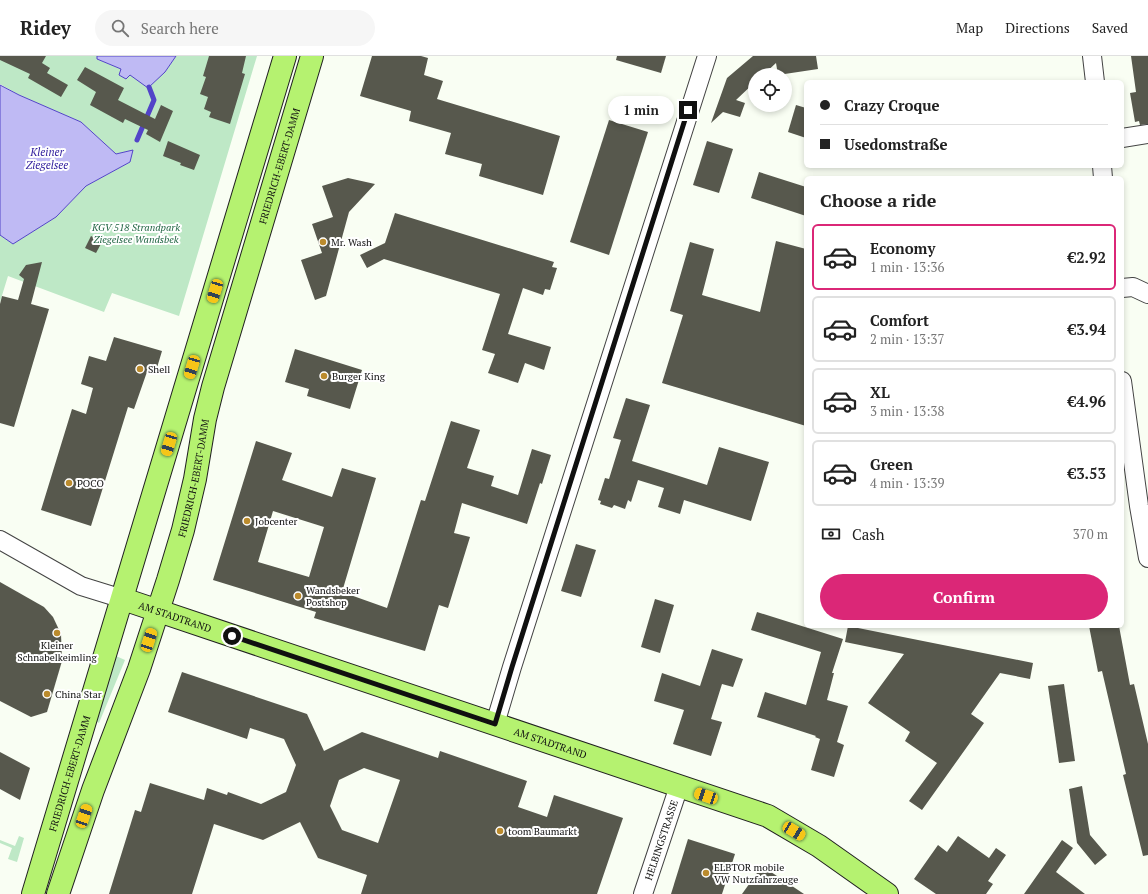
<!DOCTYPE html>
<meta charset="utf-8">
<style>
:root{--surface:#fff;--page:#f6f6f6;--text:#222;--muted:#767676;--line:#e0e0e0;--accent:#db2777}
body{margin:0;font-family:"PT Serif",serif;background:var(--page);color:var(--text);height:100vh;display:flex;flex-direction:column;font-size:15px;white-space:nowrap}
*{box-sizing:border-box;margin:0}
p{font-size:13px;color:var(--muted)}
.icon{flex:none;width:22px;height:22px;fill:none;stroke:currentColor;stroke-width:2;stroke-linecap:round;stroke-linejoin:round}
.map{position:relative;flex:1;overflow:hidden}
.panel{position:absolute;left:804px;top:120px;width:320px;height:452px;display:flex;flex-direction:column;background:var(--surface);border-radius:6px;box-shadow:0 2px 6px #0003}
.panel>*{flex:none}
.hud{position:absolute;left:804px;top:24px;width:320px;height:88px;border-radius:6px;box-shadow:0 2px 6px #0003;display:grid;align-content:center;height:88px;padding:0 16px;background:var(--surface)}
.controls{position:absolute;left:748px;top:12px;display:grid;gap:8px}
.controls a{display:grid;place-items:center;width:44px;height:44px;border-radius:50%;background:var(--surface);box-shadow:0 2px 6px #0003;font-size:20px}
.end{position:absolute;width:18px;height:18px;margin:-9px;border:5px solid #101010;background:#fff;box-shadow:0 0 0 2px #fff}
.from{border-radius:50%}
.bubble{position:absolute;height:28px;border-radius:14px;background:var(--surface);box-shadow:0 2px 6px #0003;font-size:13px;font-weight:800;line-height:28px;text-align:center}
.car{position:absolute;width:12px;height:24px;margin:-12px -6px;border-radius:5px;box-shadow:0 0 3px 1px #0007;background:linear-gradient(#f5c518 24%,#345 0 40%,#f5c518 0 76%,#345 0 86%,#f5c518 0)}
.hud b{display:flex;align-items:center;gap:14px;height:38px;font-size:15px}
.hud b+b{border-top:1px solid var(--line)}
.hud i{width:10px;height:10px;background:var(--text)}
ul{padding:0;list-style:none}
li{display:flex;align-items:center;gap:12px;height:66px;margin:0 8px 6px;padding:0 8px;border:2px solid var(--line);border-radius:6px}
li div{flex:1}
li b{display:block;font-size:15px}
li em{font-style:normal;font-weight:800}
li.active{border-color:var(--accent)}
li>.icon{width:36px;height:36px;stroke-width:1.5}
h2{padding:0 16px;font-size:18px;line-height:48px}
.pay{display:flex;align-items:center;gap:10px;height:44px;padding:0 16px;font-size:15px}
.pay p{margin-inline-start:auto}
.cta{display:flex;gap:8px;margin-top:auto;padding:8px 16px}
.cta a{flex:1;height:46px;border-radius:24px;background:var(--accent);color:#fff;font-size:16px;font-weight:800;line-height:46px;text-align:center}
header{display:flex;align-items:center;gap:24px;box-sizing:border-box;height:56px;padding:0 20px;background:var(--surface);border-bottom:1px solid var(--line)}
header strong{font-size:19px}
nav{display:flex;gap:22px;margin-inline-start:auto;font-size:14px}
.search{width:280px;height:36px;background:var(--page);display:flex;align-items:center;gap:10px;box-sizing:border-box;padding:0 14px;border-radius:22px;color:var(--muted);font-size:15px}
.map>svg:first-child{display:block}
.green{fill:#bee8c6}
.water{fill:#bfbaf4;stroke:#5244c8}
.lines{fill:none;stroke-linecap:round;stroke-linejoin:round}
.stream{stroke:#5244c8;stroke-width:5}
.building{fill:#57584d;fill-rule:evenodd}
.minor-casing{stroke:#434343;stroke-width:20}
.major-casing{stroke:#212121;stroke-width:24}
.minor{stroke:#fff;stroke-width:18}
.major{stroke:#b5f270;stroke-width:22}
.route{stroke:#101010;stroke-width:5}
.poi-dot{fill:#bb8b2d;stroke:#fff;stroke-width:1.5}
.labels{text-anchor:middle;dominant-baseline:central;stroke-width:4;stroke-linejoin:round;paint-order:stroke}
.street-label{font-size:10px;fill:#101010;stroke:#fff}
.park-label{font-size:10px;font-style:italic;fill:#264;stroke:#fff}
.poi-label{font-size:10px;fill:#101010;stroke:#fff;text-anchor:start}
.water-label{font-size:11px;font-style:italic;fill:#301d9d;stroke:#fff}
</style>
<header>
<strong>Ridey</strong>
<div class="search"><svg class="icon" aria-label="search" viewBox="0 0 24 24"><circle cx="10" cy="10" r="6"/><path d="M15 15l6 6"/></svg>Search here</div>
<nav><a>Map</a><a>Directions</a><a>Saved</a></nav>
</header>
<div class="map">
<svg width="1148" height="838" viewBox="0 0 1148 838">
<rect width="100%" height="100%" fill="#f9fef3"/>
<!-- green -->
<g class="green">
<polygon points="0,0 97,0 97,3 121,13 120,19 126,22 130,19 165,16 176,0 257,0 179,260 112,237 104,256 8,220 0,246 0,179 13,188 56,161 86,130 130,106 133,94 116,98 81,66 19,39 0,28"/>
<polygon points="116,600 125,604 99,667 96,665"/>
<polygon points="19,780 24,782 17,806 8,803 12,792 0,787 0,784 15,790"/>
</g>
<!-- water -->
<g class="water">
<polygon points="97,0 176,0 165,16 148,32 130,19 126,23 119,19 121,13 97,3"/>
<polygon points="0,29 19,39 81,66 116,98 133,94 130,106 86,130 56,161 13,188 0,179"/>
</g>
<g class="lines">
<!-- stream -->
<polyline class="stream" points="137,84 154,44 149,31"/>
</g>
<!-- building -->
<g class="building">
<polygon points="0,0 46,0 42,7 50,12 47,17 68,29 61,41 28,22 30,18 0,4"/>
<polygon points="209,0 246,0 242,17 245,18 230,68 209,61 211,56 204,53 208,41 200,38 206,21 203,20"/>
<polygon points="372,0 421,0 428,2 424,19 443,25 437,43 560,80 543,139 479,120 482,108 445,98 451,77 409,65 411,55 360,40"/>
<polygon points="617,0 666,0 661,17 616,4"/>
<polygon points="753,0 816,0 818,13 778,19 776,7 763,19 755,19 755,26 736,44 745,47 740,61 723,56 711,67 727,22"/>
<polygon points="1131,0 1148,0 1148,68 1140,69 1139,65 1135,66 1130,37 1136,36"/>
<polygon points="85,11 124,32 118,44 155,63 161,49 173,55 160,86 146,78 148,74 125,63 123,67 90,49 96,36 77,24"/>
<polygon points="796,49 806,52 806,82 788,76"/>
<polygon points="609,64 648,76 609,199 570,186"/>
<polygon points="168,85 200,99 194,114 180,109 181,107 163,100"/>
<polygon points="707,85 733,93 719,137 693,129"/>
<polygon points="759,116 806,131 806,160 751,142"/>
<polygon points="348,122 375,128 349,156 326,240 315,244 301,204 322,197 312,168 333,161 322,130"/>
<polygon points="395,157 554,206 552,211 557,212 550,234 545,233 543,239 523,232 508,278 551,291 544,314 525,307 518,327 488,317 495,298 482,294 500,238 384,203 367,212 360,199 385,187"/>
<polygon points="91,180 102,186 96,197 85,192"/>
<polygon points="776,185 806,193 806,370 662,327 683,259 670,255 690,186 714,193 702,239 760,256"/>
<polygon points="42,206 31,248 49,253 14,371 0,367 0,248 2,240 18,244 24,223 19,219 26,209"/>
<polygon points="114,281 162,295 156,315 148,313 134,353 128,351 91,470 41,454 72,353 86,358 93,332 81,328 89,300 106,305"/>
<polygon points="295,293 362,314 350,353 307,340 309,333 285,326"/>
<polygon points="626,342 650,349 632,405 707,429 719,391 769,406 751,465 684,444 680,458 658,451 664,432 638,424 631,446 628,444 625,453 614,449 612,452 600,448 601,445 598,444 605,422 609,423 621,384 613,382"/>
<path d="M451 365 480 374 467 412 494 420 491 430 518 439 532 393 551 399 542 428 540 427 527 468 462 447 454 477 470 481 448 552 439 549 425 595 314 562 316 556 213 524 256 385 292 397 282 424 332 441 342 412 376 422 342 536 387 552 421 444 425 445ZM273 455 324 471 309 521 258 506Z"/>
<polygon points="576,488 596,494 581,541 561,535"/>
<polygon points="0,526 44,551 53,561 61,578 62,605 47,656 31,661 0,645"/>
<polygon points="655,543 674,549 660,597 641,591"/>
<polygon points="757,556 843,583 832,617 834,617 827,644 848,650 837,686 844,689 834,721 811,714 820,683 815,681 816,680 757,661 765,636 806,649 821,596 751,574"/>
<polygon points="848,570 1033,607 1030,623 1000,617 971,658 984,667 922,754 909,745 937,707 905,685 910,676 868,647 904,598 845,586"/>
<polygon points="1089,570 1119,570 1130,629 1134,628 1148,688 1148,799 1143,800 1123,719 1126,718 1102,615 1098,616"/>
<polygon points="712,593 743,603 733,631 722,628 711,663 722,666 711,700 673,688 684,654 654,645 662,617 700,630"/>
<path d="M182 616 307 658 324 695 362 676 438 702 440 695 527 725 518 751 547 761 554 739 623 762 597 838H361L367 819 318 802 300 766 263 784 214 768 192 838H109L135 754 141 756 150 727 204 744 207 732 227 739 228 736 261 748 286 736 296 709 284 683 250 672 247 683 168 656ZM364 712 400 724 378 787 342 774 330 750 339 724Z"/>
<polygon points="1064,628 1075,705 1059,707 1048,630"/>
<polygon points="0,696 30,712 20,744 0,733"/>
<polygon points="1082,730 1090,779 1107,799 1095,809 1077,787 1069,733"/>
<polygon points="958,780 989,802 996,792 1006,799 988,825 993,828 986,838 936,838 914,823 938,789 947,796"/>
<polygon points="688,783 735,798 722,838 671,838"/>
<polygon points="1062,784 1073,792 1056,816 1085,838 1024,838"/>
<polygon points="762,810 804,838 742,838"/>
</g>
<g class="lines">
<defs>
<g id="minor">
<polyline points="1092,0 1095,26"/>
<polyline points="1122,82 1148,78"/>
<polyline points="1102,110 1103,122"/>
<polyline points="1122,232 1133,231 1148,238"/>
<polyline points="1122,325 1139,450 1148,502"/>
<polyline points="0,484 81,530 123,543"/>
<polyline points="495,668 512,611 707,0"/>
<path id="s1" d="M643 838 679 730"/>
</g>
<g id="major">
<path id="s2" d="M123 543 768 760 819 790 887 838"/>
<path id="s3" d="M33 838 285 0"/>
<path id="s4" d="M58 838 93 734 139 613 168 524 183 474 195 423 205 363 213 331 312 0"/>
</g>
</defs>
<!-- minor casing -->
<use href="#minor" class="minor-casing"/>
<!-- major casing -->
<use href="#major" class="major-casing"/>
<!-- minor -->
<use href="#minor" class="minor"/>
<!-- major -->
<use href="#major" class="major"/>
</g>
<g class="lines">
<!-- route -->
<polyline class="route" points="232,580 495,668 512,611 688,54"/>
</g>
<!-- markers -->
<g class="poi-dot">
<circle cx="323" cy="186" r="4"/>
<circle cx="140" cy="313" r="4"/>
<circle cx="324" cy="320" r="4"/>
<circle cx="69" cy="427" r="4"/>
<circle cx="247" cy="465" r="4"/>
<circle cx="298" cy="540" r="4"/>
<circle cx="57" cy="577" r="4"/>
<circle cx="47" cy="638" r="4"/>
<circle cx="500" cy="775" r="4"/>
<circle cx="706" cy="817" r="4"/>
</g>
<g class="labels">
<!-- street labels -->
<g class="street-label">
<text stroke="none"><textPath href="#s4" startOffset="762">FRIEDRICH-EBERT-DAMM</textPath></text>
<text stroke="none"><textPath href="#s4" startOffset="438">FRIEDRICH-EBERT-DAMM</textPath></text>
<text stroke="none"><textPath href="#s2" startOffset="55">AM STADTRAND</textPath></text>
<text stroke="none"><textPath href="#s2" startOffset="451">AM STADTRAND</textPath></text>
<text stroke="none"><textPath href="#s3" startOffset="126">FRIEDRICH-EBERT-DAMM</textPath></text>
<text stroke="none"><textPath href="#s1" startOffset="57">HELBINGSTRASSE</textPath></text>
</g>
<!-- park labels -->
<g class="park-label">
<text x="136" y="171">KGV 518 Strandpark<tspan x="136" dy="12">Ziegelsee Wandsbek</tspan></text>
</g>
<!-- poi labels -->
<g class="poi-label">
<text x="331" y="186">Mr. Wash</text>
<text x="148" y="313">Shell</text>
<text x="332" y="320">Burger King</text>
<text x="77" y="427">POCO</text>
<text x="255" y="465">Jobcenter</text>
<text x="306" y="534">Wandsbeker<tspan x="306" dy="12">Postshop</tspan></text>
<text x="57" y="589" text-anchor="middle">Kleiner<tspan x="57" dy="12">Schnabelkeimling</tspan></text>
<text x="55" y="638">China Star</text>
<text x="508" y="775">toom Baumarkt</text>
<text x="714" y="811">ELBTOR mobile<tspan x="714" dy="12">VW Nutzfahrzeuge</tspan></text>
</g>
<!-- water labels -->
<g class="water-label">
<text x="47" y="96">Kleiner<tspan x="47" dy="13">Ziegelsee</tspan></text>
</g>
</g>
</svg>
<div class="controls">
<a><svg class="icon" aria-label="locate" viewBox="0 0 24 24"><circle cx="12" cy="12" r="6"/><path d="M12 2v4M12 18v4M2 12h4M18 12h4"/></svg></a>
</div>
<i class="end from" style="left:232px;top:580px"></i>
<i class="end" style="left:688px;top:54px"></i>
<div class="bubble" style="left:608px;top:40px;width:66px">1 min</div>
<i class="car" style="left:215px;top:235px;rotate:197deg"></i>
<i class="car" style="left:192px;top:311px;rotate:197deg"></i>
<i class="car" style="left:169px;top:388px;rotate:197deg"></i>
<i class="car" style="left:149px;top:584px;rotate:18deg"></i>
<i class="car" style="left:706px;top:740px;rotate:289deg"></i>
<i class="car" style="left:84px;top:760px;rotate:19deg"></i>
<i class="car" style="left:794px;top:775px;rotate:121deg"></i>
<div class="hud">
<b><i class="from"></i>Crazy Croque</b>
<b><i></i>Usedomstraße</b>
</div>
<section class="panel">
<h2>Choose a ride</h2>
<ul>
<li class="active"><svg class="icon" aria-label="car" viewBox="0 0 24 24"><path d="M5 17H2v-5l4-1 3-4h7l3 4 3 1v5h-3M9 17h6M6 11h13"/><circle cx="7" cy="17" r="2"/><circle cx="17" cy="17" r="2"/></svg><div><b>Economy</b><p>1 min · 13:36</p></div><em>€2.92</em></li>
<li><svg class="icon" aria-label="car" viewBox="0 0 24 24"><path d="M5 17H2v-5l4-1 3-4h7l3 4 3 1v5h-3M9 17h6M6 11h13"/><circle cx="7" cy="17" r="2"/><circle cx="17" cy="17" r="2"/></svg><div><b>Comfort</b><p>2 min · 13:37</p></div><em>€3.94</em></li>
<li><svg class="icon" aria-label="car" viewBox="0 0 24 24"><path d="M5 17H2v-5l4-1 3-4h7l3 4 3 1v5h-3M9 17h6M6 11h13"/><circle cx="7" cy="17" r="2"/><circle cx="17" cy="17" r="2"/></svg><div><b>XL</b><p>3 min · 13:38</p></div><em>€4.96</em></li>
<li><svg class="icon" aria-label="car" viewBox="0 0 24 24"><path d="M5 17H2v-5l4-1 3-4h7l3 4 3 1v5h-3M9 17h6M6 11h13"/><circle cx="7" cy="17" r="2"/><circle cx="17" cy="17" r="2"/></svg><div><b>Green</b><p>4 min · 13:39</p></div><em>€3.53</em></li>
</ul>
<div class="pay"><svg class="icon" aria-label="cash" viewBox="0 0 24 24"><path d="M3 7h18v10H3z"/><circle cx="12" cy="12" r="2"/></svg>Cash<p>370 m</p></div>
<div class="cta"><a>Confirm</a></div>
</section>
</div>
